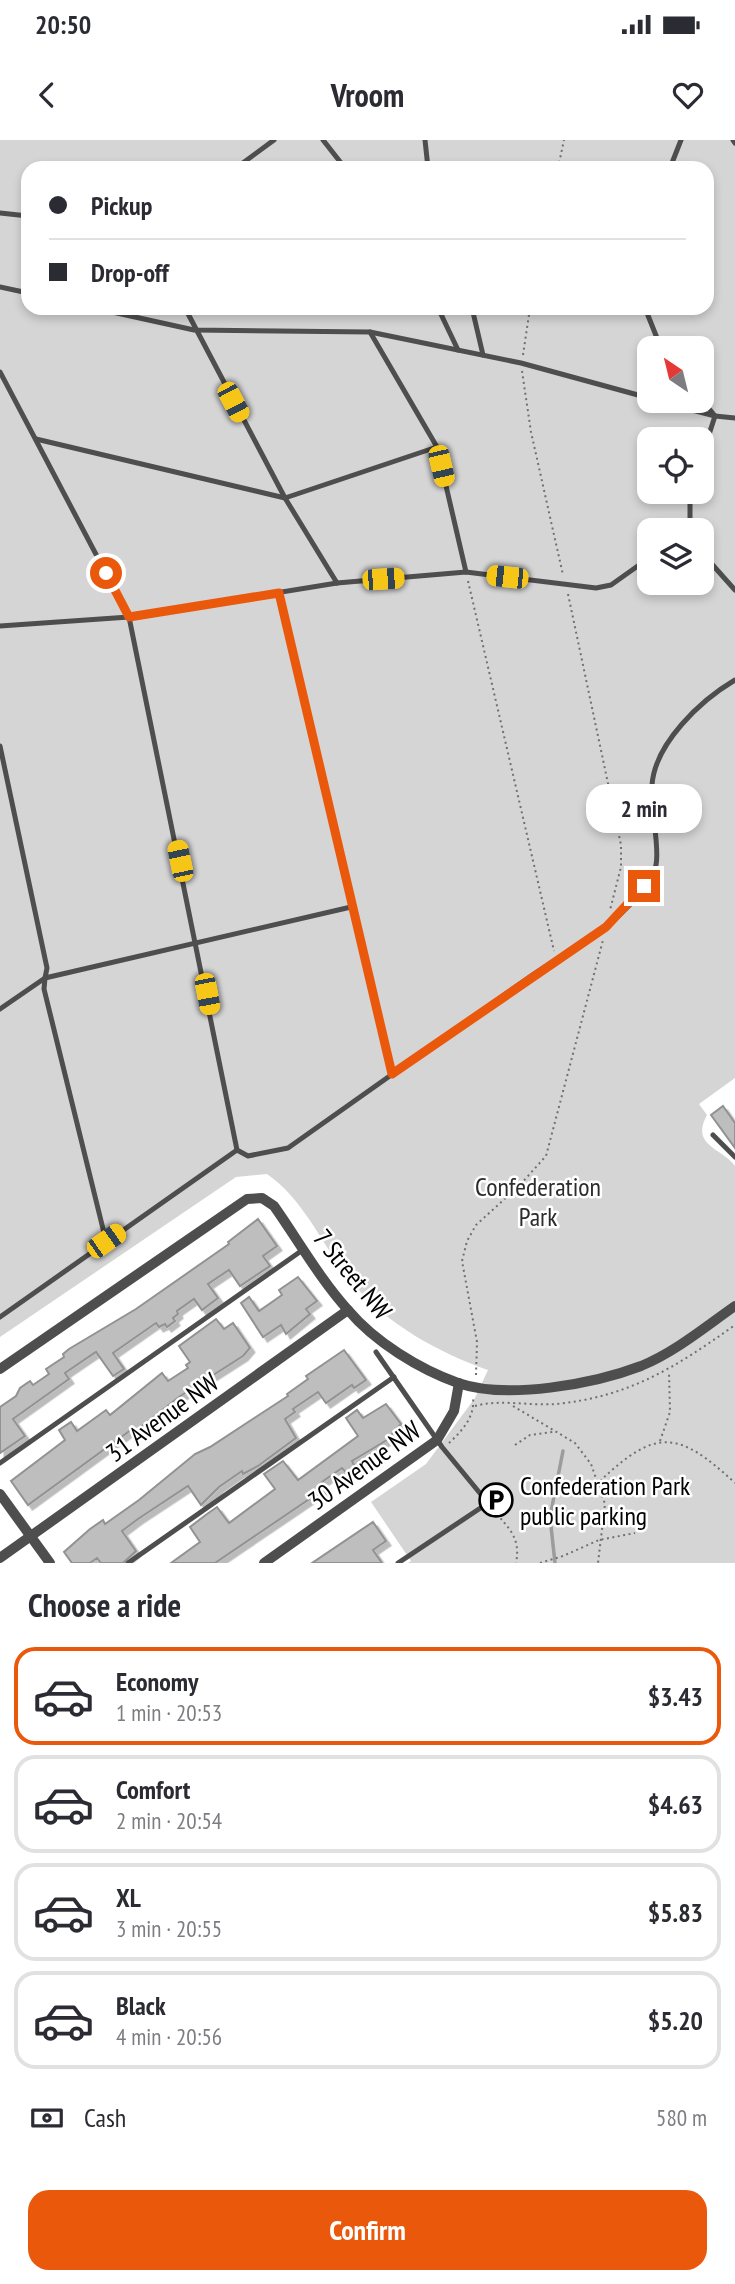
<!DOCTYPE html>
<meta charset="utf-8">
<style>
:root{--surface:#fff;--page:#f7f7f7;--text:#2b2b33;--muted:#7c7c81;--line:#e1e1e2;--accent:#ea580c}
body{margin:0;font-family:"PT Sans Narrow",sans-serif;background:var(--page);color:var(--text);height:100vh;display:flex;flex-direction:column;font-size:26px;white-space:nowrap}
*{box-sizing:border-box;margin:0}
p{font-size:23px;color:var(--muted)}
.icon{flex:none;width:38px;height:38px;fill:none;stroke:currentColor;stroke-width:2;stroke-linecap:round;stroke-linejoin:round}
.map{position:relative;height:1423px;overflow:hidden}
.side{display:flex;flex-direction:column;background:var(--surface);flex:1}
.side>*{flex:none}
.hud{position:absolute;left:21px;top:21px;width:693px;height:154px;border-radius:21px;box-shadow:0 4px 10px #0003;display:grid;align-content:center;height:154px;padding:0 28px;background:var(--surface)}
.needle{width:46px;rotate:325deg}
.fabs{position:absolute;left:637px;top:196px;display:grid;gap:14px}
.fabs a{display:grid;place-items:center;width:77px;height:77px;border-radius:14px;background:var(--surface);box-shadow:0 4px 10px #0003;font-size:35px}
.end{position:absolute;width:32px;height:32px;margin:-16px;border:9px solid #ea580c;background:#fff;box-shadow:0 0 0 4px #fff}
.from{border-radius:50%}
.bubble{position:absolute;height:49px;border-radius:21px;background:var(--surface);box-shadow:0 4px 10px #0003;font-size:23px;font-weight:700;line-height:49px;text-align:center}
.car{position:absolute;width:21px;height:42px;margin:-21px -10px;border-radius:9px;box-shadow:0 0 5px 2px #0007;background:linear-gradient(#f5c518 24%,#345 0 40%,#f5c518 0 76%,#345 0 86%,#f5c518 0)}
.hud b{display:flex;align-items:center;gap:24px;height:66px;font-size:26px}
.hud b+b{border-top:2px solid var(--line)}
.hud i{width:18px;height:18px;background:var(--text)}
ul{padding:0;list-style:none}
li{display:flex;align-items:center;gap:21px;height:98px;margin:0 14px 10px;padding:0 14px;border:4px solid var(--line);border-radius:21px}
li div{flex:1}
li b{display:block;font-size:26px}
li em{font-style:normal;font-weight:700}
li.current{border-color:var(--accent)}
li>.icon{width:63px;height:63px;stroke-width:1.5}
h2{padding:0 28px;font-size:32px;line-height:84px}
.pay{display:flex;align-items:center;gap:18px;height:77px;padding:0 28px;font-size:26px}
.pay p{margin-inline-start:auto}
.primary-button{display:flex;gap:14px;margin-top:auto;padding:14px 28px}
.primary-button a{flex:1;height:80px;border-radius:21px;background:var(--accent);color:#fff;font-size:28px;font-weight:700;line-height:80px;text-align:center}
.status{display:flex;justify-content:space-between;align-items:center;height:49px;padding:0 35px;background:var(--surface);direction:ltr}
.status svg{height:19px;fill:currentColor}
header{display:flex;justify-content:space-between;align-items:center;height:91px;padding:0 28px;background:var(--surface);font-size:32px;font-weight:700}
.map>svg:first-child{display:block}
.green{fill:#d5d5d5;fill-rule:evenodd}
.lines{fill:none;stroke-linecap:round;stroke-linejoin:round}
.stream{stroke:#9c9c9c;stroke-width:3.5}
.building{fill:#bebebe;stroke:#929292;stroke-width:2;filter:url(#shadow)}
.path{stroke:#707070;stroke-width:2;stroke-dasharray:2 3.5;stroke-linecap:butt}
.lane{stroke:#4e4e4e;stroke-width:5}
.street{stroke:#4e4e4e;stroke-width:10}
.route{stroke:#ea580c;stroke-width:9}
.labels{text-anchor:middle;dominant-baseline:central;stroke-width:5;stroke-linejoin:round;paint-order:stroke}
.park-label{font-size:26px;fill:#2c2c2c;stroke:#fff}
.street-label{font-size:26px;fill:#000;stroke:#fff}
.poi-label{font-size:26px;fill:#000;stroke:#fff;text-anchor:start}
</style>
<div class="status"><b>20:50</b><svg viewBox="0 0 49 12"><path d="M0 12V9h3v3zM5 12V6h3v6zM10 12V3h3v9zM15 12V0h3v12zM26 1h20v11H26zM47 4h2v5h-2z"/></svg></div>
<header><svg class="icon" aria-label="back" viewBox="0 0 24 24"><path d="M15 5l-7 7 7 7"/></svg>Vroom<svg class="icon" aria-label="heart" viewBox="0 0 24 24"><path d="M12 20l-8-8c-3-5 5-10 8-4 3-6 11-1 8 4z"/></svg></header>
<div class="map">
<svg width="735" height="1423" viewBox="0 0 735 1423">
<defs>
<filter id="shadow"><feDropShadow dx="4.5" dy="4.5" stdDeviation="0" flood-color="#0004"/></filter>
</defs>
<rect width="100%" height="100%" fill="#fff"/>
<!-- green -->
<path class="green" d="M0 0H735V938L699 964 707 975C690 1006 722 1008 735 1026V1423H408L411 1421 371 1362 426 1324 475 1258 488 1230C439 1213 387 1184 353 1144 323 1108 306 1061 267 1034L236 1037 0 1197ZM28 28H707V168H28ZM649 208H702V261H649ZM649 299H702V352H649ZM649 390H702V443H649Z"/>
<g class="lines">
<!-- stream -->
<polyline class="stream" points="555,1423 550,1377 563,1311"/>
</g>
<!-- building -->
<g class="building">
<polygon points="723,966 735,983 735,1008 711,975"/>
<polygon points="258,1079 277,1106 263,1116 270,1126 240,1146 229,1130 208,1144 218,1158 202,1170 194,1159 177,1171 178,1174 173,1178 175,1181 167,1187 165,1184 159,1187 156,1183 113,1213 124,1229 113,1236 96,1212 65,1233 69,1239 13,1279 25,1296 0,1313 0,1267 16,1256 20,1248 30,1241 33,1245 49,1234 46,1229 64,1217 63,1214 69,1209 136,1169 229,1104 228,1102"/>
<polygon points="298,1137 317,1161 306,1169 310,1174 286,1194 281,1185 263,1197 241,1163 249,1157 259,1171 282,1155 279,1150"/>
<polygon points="216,1179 224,1189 233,1183 250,1208 243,1216 179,1257 133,1293 131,1290 28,1365 11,1341 65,1300 59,1290 71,1282 77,1291 106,1270 110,1275 162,1233 168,1241 188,1228 186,1225 190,1222 179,1206"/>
<polygon points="344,1210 366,1240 354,1248 352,1245 326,1263 318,1252 293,1269 295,1272 285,1279 296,1298 258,1326 243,1334 242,1331 219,1347 201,1365 188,1346 138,1379 122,1391 136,1411 123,1423 101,1423 97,1418 90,1423 72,1423 64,1412 90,1389 103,1380 105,1384 139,1360 195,1314 210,1307 288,1256 287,1254 308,1239 306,1236"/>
<polygon points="386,1264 401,1284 387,1300 352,1321 357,1330 349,1336 342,1328 322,1342 320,1345 326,1354 317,1361 314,1356 215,1423 171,1423 200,1402 190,1387 207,1374 217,1367 229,1383 275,1349 264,1334 283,1321 298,1340 358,1296 346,1278 357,1270 363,1278"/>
<polygon points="373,1382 386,1401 373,1410 382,1423 312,1423"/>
</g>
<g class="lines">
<!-- path -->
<g class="path">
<polyline points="558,28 564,0"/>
<polyline points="523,215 530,168"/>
<polyline points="522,231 531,292 563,435"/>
<polyline points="468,441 554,811"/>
<polyline points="568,454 621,705 621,727 610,770"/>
<polyline points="476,1235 477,1202 462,1121 467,1101 476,1085 519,1046 546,1016 603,800"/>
<path d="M475 1266C499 1259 530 1266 556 1264 629 1257 676 1227 735 1185"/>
<polyline points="513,1266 575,1303 591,1324 605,1364 598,1423"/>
<polyline points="660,1301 670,1272 669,1232"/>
<path d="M449 1303C462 1291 475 1277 473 1258"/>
<polyline points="515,1305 530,1295 553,1292"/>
<path d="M600 1341C656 1288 678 1290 735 1343"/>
<path d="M493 1370C509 1388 521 1398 516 1423"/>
<polyline points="540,1423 563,1416 599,1400 635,1393"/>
</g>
<!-- lane -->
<g class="lane">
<polyline points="323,0 345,28"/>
<polyline points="425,0 428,28"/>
<polyline points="733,0 735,3"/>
<polyline points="236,28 274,0"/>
<polyline points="670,28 681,0"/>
<polyline points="0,73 28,76"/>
<polyline points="0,147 28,153"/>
<polyline points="94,168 194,190 370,192 521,223 649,258"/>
<polyline points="185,168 285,358 337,443"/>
<polyline points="438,168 458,210"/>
<polyline points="472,168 483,215"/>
<polyline points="645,168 661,208"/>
<polyline points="370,192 437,307 466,432"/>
<path d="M0 232 129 477 237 1010 248 1016 288 1008C369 951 450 893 531 836 570 809 620 786 646 744 649 738 654 731 656 725 660 706 650 668 652 645 655 603 701 560 735 540"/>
<polyline points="702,260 715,276"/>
<polyline points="658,261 715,276"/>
<polyline points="36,299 285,358 437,307"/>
<polyline points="702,316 715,276 735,278"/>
<polyline points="690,390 690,352"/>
<polyline points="702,413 735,450"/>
<polyline points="279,453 392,934"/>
<polyline points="0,486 129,477 337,443 466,432 596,448 611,445 649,418"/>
<polyline points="0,606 47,828 45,838 351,767"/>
<polyline points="45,838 44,849 106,1101"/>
<polyline points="0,869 45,838"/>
<polyline points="713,995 735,1017"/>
<polyline points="0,1177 237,1010"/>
<polyline points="376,1212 442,1307 488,1363 398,1423"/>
<polyline points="0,1323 304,1109"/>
<polyline points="128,1423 394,1237"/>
</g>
<!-- street -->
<g class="street">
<path d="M0 1229 247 1059 262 1058 274 1066C298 1100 320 1139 348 1170 375 1202 419 1229 458 1243 507 1260 594 1244 641 1226 675 1212 705 1187 735 1166"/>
<polyline points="0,1354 50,1423"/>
<polyline points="0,1418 348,1170"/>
<polyline points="264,1423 437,1300 454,1271 459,1243"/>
</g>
</g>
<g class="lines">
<!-- route -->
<polyline class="route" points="106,433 129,477 279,453 392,934 606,787 644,746"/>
</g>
<!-- icons -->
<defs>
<symbol id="parking-ring" viewBox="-11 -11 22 22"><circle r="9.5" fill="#fff" stroke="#000" stroke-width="1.5"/><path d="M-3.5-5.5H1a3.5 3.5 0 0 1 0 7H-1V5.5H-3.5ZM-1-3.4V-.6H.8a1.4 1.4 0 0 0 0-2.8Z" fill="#000"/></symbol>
</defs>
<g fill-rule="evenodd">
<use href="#parking-ring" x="477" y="1341" width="38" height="38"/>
</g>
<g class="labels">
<!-- park labels -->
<g class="park-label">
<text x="538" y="1046">Confederation<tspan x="538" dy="30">Park</tspan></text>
</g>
<!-- street labels -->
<g class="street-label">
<text transform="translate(353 1134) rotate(51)">7 Street NW</text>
<text transform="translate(162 1277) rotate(-36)">31 Avenue NW</text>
<text transform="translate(364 1325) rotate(-36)">30 Avenue NW</text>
</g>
<!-- poi labels -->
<g class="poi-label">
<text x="520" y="1345">Confederation Park<tspan x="520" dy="30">public parking</tspan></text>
</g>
</g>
</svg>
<div class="fabs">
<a><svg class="needle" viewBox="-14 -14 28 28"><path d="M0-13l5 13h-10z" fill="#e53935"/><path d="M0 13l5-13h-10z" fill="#7c7c81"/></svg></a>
<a><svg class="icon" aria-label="locate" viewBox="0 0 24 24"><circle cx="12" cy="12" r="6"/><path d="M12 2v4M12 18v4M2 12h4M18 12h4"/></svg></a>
<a><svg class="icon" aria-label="layers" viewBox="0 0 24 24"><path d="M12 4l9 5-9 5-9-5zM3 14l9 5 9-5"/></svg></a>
</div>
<i class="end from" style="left:106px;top:433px"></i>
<i class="end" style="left:644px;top:746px"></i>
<div class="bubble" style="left:586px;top:644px;width:116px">2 min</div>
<i class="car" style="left:233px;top:262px;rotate:152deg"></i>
<i class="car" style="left:441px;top:326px;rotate:167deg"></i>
<i class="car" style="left:507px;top:437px;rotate:276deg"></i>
<i class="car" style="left:383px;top:439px;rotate:86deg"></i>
<i class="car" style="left:180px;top:721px;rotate:348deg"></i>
<i class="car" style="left:207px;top:854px;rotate:169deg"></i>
<i class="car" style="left:106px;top:1101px;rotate:55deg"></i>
<div class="hud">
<b><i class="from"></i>Pickup</b>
<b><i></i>Drop-off</b>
</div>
</div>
<section class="side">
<h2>Choose a ride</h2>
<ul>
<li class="current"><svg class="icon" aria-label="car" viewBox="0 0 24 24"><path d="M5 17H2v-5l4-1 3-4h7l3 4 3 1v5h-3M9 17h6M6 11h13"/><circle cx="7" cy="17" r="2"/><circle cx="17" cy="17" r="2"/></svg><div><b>Economy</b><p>1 min · 20:53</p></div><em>$3.43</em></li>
<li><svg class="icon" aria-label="car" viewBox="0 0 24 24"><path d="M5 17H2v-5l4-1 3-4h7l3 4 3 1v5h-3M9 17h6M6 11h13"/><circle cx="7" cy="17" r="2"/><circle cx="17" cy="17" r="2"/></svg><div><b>Comfort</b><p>2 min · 20:54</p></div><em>$4.63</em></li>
<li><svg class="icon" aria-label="car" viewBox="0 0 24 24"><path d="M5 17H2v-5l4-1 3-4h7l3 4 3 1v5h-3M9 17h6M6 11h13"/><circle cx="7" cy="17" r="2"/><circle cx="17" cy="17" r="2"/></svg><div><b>XL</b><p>3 min · 20:55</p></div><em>$5.83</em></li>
<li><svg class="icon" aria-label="car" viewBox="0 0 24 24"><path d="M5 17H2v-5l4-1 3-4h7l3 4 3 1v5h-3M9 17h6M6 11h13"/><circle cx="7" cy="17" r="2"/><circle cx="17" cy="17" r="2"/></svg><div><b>Black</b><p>4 min · 20:56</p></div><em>$5.20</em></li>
</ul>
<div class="pay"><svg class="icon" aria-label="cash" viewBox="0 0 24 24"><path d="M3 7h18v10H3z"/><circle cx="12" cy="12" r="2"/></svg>Cash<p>580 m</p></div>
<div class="primary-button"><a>Confirm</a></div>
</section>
